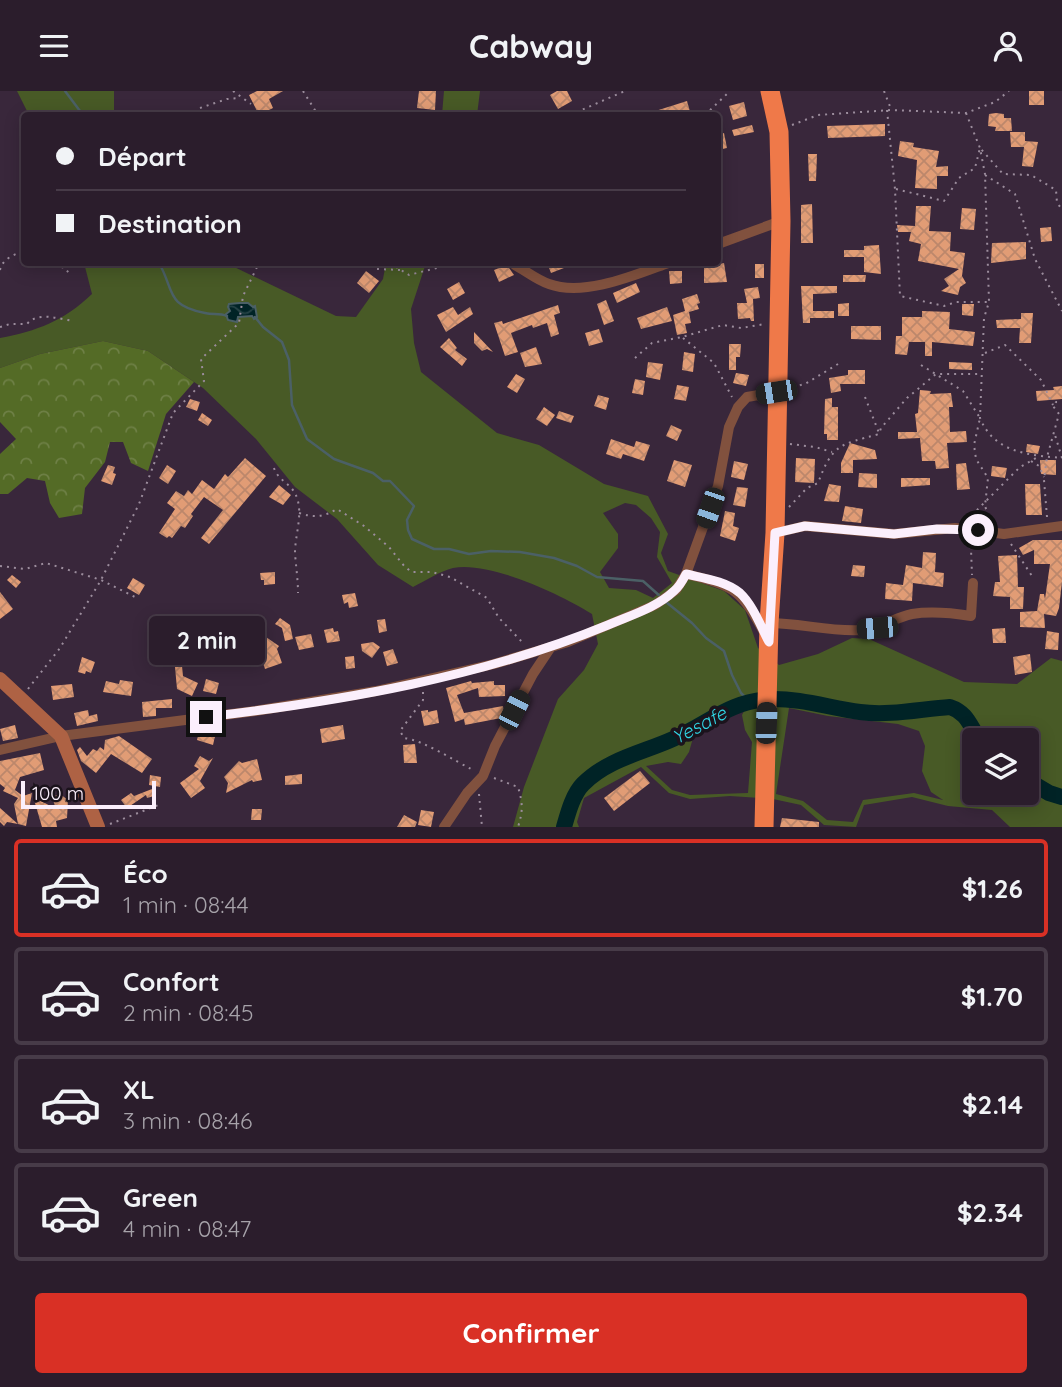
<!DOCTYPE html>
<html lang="fr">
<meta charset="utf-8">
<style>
:root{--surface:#2b1d2c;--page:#332634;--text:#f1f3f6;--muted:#a6a2a9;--line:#473b48;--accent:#d93025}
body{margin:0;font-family:Quicksand,sans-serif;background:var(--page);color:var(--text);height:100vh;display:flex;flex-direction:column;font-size:26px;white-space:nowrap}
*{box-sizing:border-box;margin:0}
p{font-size:23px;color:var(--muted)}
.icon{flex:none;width:38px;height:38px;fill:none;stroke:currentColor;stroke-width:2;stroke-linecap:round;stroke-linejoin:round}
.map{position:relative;height:736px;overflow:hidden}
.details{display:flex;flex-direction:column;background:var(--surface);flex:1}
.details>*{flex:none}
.guide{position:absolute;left:21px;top:21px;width:700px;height:154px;border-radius:7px;box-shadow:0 4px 18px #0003,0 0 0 2px var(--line);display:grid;align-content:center;height:154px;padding:0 35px;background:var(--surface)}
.tools{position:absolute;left:962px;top:637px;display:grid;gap:14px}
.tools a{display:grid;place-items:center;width:77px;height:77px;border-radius:7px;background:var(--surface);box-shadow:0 4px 18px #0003,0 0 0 2px var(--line);font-size:35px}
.scale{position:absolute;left:21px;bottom:18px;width:135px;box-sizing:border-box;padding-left:7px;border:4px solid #fbeffc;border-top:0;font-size:19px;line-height:24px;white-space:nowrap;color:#fbeffc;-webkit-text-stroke:5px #1b131c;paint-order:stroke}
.end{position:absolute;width:32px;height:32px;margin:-16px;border:9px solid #fbeffc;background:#111;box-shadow:0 0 0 4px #111}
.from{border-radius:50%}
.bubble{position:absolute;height:49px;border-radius:7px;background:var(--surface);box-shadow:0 4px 18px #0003,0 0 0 2px var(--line);font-size:23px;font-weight:700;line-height:49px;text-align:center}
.car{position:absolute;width:21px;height:42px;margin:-21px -10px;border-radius:9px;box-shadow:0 0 5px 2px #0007;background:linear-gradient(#222 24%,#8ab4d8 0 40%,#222 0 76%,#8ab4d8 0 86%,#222 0)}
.guide b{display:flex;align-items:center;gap:24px;height:66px;font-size:26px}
.guide b+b{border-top:2px solid var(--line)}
.guide i{width:18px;height:18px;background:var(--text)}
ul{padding:12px 0 0;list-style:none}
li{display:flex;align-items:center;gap:21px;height:98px;margin:0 14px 10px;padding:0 21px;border:4px solid var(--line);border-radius:7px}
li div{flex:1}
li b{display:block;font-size:26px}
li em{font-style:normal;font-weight:700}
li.selected{border-color:var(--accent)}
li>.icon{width:63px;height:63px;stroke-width:1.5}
.button{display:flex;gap:14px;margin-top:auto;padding:14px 35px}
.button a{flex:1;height:80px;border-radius:7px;background:var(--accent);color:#fff;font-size:28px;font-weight:700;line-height:80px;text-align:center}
header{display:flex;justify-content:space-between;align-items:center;height:91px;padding:0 35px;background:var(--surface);font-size:32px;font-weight:700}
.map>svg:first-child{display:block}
.green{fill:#485a26;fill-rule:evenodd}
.forest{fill:url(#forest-crowns)}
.water{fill:url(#water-waves);stroke:#4b6066;stroke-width:2}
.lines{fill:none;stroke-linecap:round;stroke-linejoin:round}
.stream{stroke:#4b6066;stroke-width:2.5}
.river{stroke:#002326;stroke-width:16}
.building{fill:url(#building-cross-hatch)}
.path{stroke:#9c8d9d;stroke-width:2;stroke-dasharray:2 5;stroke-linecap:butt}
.street{stroke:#81513e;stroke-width:10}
.secondary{stroke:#ae6244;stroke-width:14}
.highway{stroke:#ef7949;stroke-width:19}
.route{stroke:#fbeffc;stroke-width:9}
.labels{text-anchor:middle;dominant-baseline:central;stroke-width:7;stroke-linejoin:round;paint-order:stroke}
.water-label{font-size:19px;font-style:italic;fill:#30d6e5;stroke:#1b131c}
</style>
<header><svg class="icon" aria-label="menu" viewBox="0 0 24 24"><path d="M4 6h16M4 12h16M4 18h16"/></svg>Cabway<svg class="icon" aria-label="person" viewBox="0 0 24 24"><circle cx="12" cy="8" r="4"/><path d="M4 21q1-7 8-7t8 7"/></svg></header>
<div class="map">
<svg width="1062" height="736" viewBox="0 0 1062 736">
<defs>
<pattern id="forest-crowns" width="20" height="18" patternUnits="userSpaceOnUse" patternTransform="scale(1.75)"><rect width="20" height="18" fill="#546b26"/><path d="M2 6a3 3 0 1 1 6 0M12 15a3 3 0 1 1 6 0" fill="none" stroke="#6e8046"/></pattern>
<pattern id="water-waves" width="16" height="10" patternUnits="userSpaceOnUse" patternTransform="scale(1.75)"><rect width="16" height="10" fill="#002326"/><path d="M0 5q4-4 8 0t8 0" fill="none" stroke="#264346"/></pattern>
<pattern id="building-cross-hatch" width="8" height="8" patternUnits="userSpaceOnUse" patternTransform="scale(1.75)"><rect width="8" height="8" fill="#e19c75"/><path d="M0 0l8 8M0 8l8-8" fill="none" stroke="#bc876b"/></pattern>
</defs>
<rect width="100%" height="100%" fill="#39273b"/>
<!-- green -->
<g class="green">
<polygon points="17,0 114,0 114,24 29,24"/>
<polygon points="444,0 480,0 477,24 442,24"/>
<path d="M84 172H226L336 225 356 226 383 188 386 172H426L411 218 414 252 421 281 497 342 539 354 604 393 648 405 668 443 661 462 668 480 724 500 745 519 758 557 779 574 818 563 852 547 869 548 964 591 1017 593 1051 567 1062 570V736H1010L992 719 948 715 912 706 864 714 856 736 824 734 801 714 773 708 730 705 690 708 669 702 641 676 584 707 577 731 579 736H513L524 696 558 608 584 579 598 553 592 523C560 503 490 470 453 477 440 480 425 490 413 496L378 474 337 428 295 396 256 348 203 297 148 260 103 250 40 263 0 277V247C37 240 64 230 92 203ZM625 412 636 414 651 427 660 441 657 466 672 492 653 507 636 499 609 497 600 481 618 457V443L603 422ZM749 611 742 624 745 639 752 651 748 702 690 704 672 699 646 675 668 671 681 673 689 661 693 647 689 641C708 628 726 614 749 611ZM789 617 828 625 898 633 919 640 925 655 922 680 931 701 943 709 914 702 863 709 853 731 827 729 803 710 776 703ZM975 649H1027V702H975Z"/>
</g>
<!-- forest -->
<polygon class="forest" points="103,250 148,260 194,291 166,323 148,380 131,372 123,351 110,351 105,371 85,397 82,423 59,427 50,412 45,390 27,387 8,403 0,403 0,363 16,348 0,331 0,277 40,263"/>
<!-- water -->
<polygon class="water" points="240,212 248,212 253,216 255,215 257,226 254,228 252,225 238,226 237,231 228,229 226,223 230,220 228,216 229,213"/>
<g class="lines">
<!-- stream -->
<g class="stream">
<polyline points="65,0 83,24"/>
<path d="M159 172C175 200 165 214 205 222 213 224 219 222 227 225"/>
<polyline points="255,226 263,236 282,251 289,269 292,314 307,348 334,368 373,382 383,390 390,390 414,415 407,429 408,439 412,448 434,458 449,458 469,463 491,460 520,461 554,467 577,475 597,486 643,490 661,506"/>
<polyline points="666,511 692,532 706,547 724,560 732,584 741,602 750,611"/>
</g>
<!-- river -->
<g class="river">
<polyline points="1027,689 1049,702 1062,706"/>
<path d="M564 736C568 722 573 703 583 693 608 668 642 662 673 648 710 632 727 611 770 608 800 607 830 617 860 621 889 625 921 618 950 616 968 622 970 636 980 649"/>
</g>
</g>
<!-- building -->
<g class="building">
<polygon points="257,0 283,0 269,8 273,17 259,24 249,4"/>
<polygon points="419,0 436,0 435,19 417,17"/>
<polygon points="557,0 567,0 572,10 558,18 550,4"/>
<rect x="1029" y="0" width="15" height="14"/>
<polygon points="687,10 691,24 646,24 646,23"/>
<polygon points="744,11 747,25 733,29 729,15"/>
<polygon points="996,22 1004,23 1004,27 1011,27 1012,40 995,40 996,36 988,35 989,23"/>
<polygon points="885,33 885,45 828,47 827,35"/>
<polygon points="752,34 754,41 734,45 732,39"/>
<polygon points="1010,41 1025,41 1025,50 1038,51 1033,76 1022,75 1024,56 1011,56"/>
<polygon points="724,42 727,57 718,59 718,44"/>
<polygon points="900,50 914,52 913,56 939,60 936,76 948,75 948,85 937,85 937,98 915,97 917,69 898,65"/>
<polygon points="808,63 817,63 816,90 809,90"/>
<polygon points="812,113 813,152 801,152 801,114"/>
<polygon points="916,115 931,115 929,140 951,141 950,160 965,162 962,185 966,192 960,196 958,204 941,200 949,195 944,188 959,178 918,170 921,153 909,150 911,141 898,141 897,134 915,135"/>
<polygon points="962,117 976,118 974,139 960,138"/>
<polygon points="1051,136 1052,150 1041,151 1040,137"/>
<polygon points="1026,151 1026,168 991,172 992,152"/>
<polygon points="879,154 881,183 864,181 864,166 844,166 844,159 864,159 864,155"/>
<polygon points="547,172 577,172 551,182"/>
<polygon points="724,172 727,191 704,192 704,176"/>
<rect x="755" y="173" width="9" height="14"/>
<polygon points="507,174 514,184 499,191 494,179"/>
<polygon points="366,180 379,190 369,202 357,192"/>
<polygon points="669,180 682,180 682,192 670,193"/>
<polygon points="843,184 866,184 865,191 843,191"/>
<polygon points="459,191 465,202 453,209 447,198"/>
<polygon points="636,192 640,201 617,212 613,202"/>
<polygon points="801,195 837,195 837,202 813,203 813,220 834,220 834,227 810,227 810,232 803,232"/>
<polygon points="758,196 760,207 753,208 754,230 751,230 750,227 738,228 737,212 747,212 744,198"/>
<polygon points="697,203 700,212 697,213 699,218 689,221 691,232 685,233 687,242 677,244 673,224 685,220 682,208"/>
<polygon points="606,209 614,230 604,234 597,213"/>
<polygon points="849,212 849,225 838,225 838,213"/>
<polygon points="962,213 974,213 973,225 962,224"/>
<polygon points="558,214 560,222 554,224 559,243 551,246 547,232 533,237 532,234 511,242 518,261 505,265 494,232 502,230 503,233"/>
<polygon points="453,216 458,224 470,216 473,223 446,241 437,224"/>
<polygon points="667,216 672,230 641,238 637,227"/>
<polygon points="922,220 950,221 949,238 975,241 973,255 932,251 932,265 925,265 925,251 909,251 907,264 895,263 896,245 902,245 902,226 922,226"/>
<polygon points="1021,222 1033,222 1031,252 1019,252 1020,237 997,237 996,229 1021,228"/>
<polygon points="851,235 881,235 881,249 851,248"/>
<polygon points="599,238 603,251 589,255 585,242"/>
<polygon points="474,241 493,261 487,258 482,260 474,252"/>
<polygon points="449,247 457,257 455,259 467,268 462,275 440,256"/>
<polygon points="729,253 741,253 740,266 736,266 736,279 729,279"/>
<polygon points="536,256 542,273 525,276 520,262"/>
<polygon points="684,261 695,263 693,281 682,279"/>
<polygon points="648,271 663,273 660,289 646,286"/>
<polygon points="949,271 972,272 972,279 949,278"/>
<polygon points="848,279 865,279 865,293 840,293 841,300 831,302 829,287 848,284"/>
<polygon points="736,282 749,284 746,295 733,292"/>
<polygon points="516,283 525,288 517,302 507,296"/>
<polygon points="635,288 645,290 643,304 632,302"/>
<polygon points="677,294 689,296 686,310 674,308"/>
<polygon points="1062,295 1062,308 1037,310 1036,300 1054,299 1053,296"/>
<polygon points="920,299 931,300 930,303 951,302 953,316 949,316 950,341 966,340 967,351 947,352 949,377 936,378 935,370 922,370 920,347 898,348 898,341 917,341 915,323 918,322"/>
<polygon points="598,304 609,307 606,319 594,315"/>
<polygon points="832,307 832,316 838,316 838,349 827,349 827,343 824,343 825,308"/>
<polygon points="190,308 200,311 197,320 186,316"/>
<polygon points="544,316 555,324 547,335 536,328"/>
<polygon points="559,320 574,325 571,332 556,327"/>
<polygon points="202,322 212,329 208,335 198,329"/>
<polygon points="671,334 682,339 677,350 666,345"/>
<polygon points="611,348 634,356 636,350 650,354 644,370 623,363 621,368 606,363"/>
<polygon points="850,352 875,359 877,368 853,369 853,382 841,382 841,372"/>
<polygon points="1027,353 1040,355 1038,363 1026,361"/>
<polygon points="245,367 266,385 209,453 201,447 223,419 204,406 191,423 193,425 185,437 181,435 172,447 169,445 167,447 159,442 175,418 167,412 176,400 184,405 188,399 192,403 202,389 214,398 225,383 228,386"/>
<polygon points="796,367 815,368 814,392 795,391"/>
<polygon points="674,369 692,374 685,396 667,390"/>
<polygon points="1040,369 1056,369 1056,384 1041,383"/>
<polygon points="734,370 748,373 744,389 731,386"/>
<polygon points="966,372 970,398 957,399 956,373"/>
<polygon points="108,374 115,376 113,382 116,383 112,394 101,390"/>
<polygon points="167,374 176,380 168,393 159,387"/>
<polygon points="992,375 1007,377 1005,387 991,385"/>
<polygon points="859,382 877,383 877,397 858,396"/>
<polygon points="901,387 930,387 930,394 901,396"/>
<polygon points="829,393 841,395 839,411 824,410"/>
<polygon points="1025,393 1040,393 1042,424 1026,424"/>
<polygon points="279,394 291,404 283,414 269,406"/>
<polygon points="737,396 748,397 745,416 733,414"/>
<polygon points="845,415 863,418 861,432 842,430"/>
<polygon points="725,420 735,422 733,435 739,437 735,450 720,445"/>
<polygon points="1033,449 1062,449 1062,491 1059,517 1056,525 1044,523 1045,537 1020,536 1020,521 1037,520 1040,503 1044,503 1045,508 1050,473 1034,473 1034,459 1023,464 1019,457"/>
<polygon points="923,461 936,462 935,481 944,482 943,496 913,492 912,510 885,508 886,492 903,494 906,474 922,477"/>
<polygon points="1017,464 1018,496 1024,496 1023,518 1010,518 1010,506 993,505 995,491 1000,491 998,465"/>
<polygon points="853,474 865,475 864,486 851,485"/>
<polygon points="275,481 275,493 264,494 264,489 261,489 260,482"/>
<polygon points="12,484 21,491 16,497 7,489"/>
<polygon points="133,487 145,494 139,504 127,497"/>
<polygon points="0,501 13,518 0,528"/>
<polygon points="355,502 358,515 349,517 348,511 344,513 342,504"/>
<polygon points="246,524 258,529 257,533 266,539 263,544 279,555 277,558 282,572 265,578 262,569 245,559 249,547 235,542 240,526 245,527"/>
<polygon points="280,527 290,534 293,548 285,550 282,537 275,533"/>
<polygon points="385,528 387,540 379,542 377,529"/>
<polygon points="177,532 182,533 185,536 192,536 192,541 188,543 183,538 177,539"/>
<polygon points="333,537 334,541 338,540 340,550 327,552 324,539"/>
<polygon points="1005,537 1006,552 993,552 992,538"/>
<polygon points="1047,540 1059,542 1058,559 1045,558"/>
<polygon points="311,543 314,556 299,559 295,546"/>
<polygon points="373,551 380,556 372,567 362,560 361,553"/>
<polygon points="393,558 398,572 387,575 383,561"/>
<polygon points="1030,563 1032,581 1015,584 1013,566"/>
<polygon points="354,565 355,577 346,578 345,566"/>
<polygon points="82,566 95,571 91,582 86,580 85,583 78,581"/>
<polygon points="182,575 183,585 198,592 192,605 177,598 175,576"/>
<polygon points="206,588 219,592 216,603 203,600"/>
<polygon points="120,589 133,591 131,605 103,601 106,590 119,593"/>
<polygon points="471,590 472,592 494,590 494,594 505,594 505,605 479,606 478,597 457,604 464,622 503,615 504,621 501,627 465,634 464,628 455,631 446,597"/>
<polygon points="72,593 74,606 53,609 51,595"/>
<polygon points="172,608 172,617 156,617 156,625 143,626 142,611"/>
<polygon points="88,619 89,625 97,623 98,630 77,635 74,622"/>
<polygon points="428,619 428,621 437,619 439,632 424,635 421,620"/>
<polygon points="15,634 18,647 3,650 0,638"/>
<polygon points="343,634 345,648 322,652 320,638"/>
<polygon points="200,637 216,641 213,654 197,649"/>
<polygon points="119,645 152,668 142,682 111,663 96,682 81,670 77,659 80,656 87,665 93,658 97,660 100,656 104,659 105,649"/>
<polygon points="415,653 417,672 404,672 403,654"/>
<polygon points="40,662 44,679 20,686 15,699 23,705 32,702 26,735 18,733 14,713 18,707 3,700 5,697 0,693 0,670"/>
<polygon points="200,665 209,670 213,667 200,690 205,697 191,707 180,692 199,678 194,675"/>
<polygon points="257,668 262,689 253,691 252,689 226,702 228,692 224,686 239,670 242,672"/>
<polygon points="640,680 650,692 614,720 604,707"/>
<polygon points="302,683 302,693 285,694 285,685"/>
<polygon points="150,684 161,686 160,696 149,694"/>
<polygon points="152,698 154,705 147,707 146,704 127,717 121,709 131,702 134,705"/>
<polygon points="60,703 68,709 67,727 56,730 57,736 42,736 35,712 41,710 56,718 52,706"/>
<polygon points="0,717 18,733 7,731 4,735 0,731"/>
<polygon points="252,718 262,718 261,729 251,729"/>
<polygon points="421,719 434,721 431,736 418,734"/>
<polygon points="404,724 417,731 415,736 397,736"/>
<polygon points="782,727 819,731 819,736 780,736"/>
</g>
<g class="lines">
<!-- path -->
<g class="path">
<polyline points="233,0 251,13"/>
<polyline points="303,0 318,24"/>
<polyline points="884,0 891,18"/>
<polyline points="200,17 227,8 240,7"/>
<polyline points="887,19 895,98 900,205 944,215 956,211 988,211"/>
<path d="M966 22 980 57 985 83 989 211 984 227 980 327C994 362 1029 364 1062 367L1055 344"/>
<polyline points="570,24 625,0"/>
<polyline points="705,24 730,0"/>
<polyline points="792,34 818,24 891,19 966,22 995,11 1009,0"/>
<polyline points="985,84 1015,103 1035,168 1062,220"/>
<polyline points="896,98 944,110 959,87 975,77 980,57 1003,83 1031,84 1056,99 1057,112 1062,118"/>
<polyline points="48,172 65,177 71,185"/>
<polyline points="390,172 409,184 456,172"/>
<polyline points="377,178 400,179 401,172"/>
<path d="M0 179C2 168 15 163 24 160"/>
<path d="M0 236 10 233H27C38 220 58 228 74 230"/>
<polyline points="683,247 714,272 732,306"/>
<polyline points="985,262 1005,254 1041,289 1053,314"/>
<polyline points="635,267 652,252 682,246 723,234 741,237 765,233"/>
<polyline points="921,274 963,300 980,327 974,354 976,368 988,387 985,415 991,432"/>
<polyline points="793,296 805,293 838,273"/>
<polyline points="865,306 879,342"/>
<polyline points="790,353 815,356 832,361"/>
<polyline points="1031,370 1039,375 1044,386"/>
<path d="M274 377C278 390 293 393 297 407 303 424 295 444 295 462 296 476 298 489 298 502"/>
<path d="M789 416 807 397 818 392C833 352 840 354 879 343L881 337 907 307 936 283H979"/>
<path d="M299 422C314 427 324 426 337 418L364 435 389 456 405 476 412 481H432L450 486 487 507 499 527 524 553"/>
<polyline points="1047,426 1044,389 1047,366 1059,323 1053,315 1056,311 1062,311"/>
<polyline points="967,429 1020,376 1038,366"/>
<polyline points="966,449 971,458 972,484"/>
<polyline points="1011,453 1032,485"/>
<polyline points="0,475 25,478 46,472 101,489 135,506"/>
<polyline points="28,598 60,557 101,489 139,413 173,322 204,290 201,268 239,232 243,205 259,172"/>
<path d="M423 601V609L400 640 404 647C425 650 453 669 473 679"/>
<path d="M494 687 518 696C523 713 523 720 518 736"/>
<polyline points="479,703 482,736"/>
<polyline points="110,733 161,713"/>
</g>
<!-- street -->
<g class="street">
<polyline points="718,153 781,130"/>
<path d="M515 174C526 180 537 189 549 193 584 206 635 184 668 172"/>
<polyline points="775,442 805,435 894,443 955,437 1004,443 1062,435"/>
<path d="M686 483C736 495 741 499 765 543"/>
<path d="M769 532C800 532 830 541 861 539 880 538 893 527 912 523 931 520 952 522 971 525L973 492"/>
<polyline points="0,659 61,645 255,620 376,600 494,573 568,551 655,514 676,499 686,483 718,395 729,336 738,316 747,306 776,301"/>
<polyline points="444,736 467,702 483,685 495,655 533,583 551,556"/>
</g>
<!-- secondary -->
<polyline class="secondary" points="0,588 61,645 98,736"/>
<!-- highway -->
<polyline class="highway" points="764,736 769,532 775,442 781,130 779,41 770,0"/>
</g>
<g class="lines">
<!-- route -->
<path class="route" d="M206 626C342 610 482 586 608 534 631 524 656 517 674 500 679 496 683 489 686 483 703 487 726 490 740 502 753 514 761 536 769 551L775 442 805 435 894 443 937 438 978 439"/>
</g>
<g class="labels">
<!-- water labels -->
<g class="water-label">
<text transform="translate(699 634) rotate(-28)">Yesafe</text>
</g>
</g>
</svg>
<div class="tools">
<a><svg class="icon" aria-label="layers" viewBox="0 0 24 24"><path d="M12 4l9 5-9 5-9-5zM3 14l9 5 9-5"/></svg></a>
</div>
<div class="scale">100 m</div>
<i class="end from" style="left:978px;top:439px"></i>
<i class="end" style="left:206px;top:626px"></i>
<div class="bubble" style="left:149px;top:525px;width:116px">2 min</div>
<i class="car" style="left:776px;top:301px;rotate:261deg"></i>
<i class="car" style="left:710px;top:417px;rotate:199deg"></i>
<i class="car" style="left:877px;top:537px;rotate:265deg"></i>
<i class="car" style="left:514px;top:619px;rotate:27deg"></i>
<i class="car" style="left:766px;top:632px;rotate:2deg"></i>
<div class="guide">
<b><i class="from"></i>Départ</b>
<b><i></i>Destination</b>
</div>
</div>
<section class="details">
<ul>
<li class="selected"><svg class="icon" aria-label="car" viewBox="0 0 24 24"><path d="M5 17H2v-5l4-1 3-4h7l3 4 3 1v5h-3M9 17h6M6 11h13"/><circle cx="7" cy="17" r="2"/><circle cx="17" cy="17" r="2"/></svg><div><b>Éco</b><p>1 min · 08:44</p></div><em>$1.26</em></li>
<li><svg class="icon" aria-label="car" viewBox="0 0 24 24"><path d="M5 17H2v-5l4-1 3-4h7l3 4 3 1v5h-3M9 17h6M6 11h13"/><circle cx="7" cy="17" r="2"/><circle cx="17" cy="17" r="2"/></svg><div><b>Confort</b><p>2 min · 08:45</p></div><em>$1.70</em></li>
<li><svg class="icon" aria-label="car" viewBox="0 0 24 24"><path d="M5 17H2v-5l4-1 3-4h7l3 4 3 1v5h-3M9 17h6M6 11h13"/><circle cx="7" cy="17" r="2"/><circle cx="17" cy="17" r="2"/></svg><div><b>XL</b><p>3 min · 08:46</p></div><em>$2.14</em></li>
<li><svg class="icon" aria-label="car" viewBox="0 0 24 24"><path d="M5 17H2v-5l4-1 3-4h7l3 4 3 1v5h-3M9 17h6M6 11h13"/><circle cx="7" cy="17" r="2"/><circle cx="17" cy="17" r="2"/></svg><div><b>Green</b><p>4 min · 08:47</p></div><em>$2.34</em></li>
</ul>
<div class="button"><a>Confirmer</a></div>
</section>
